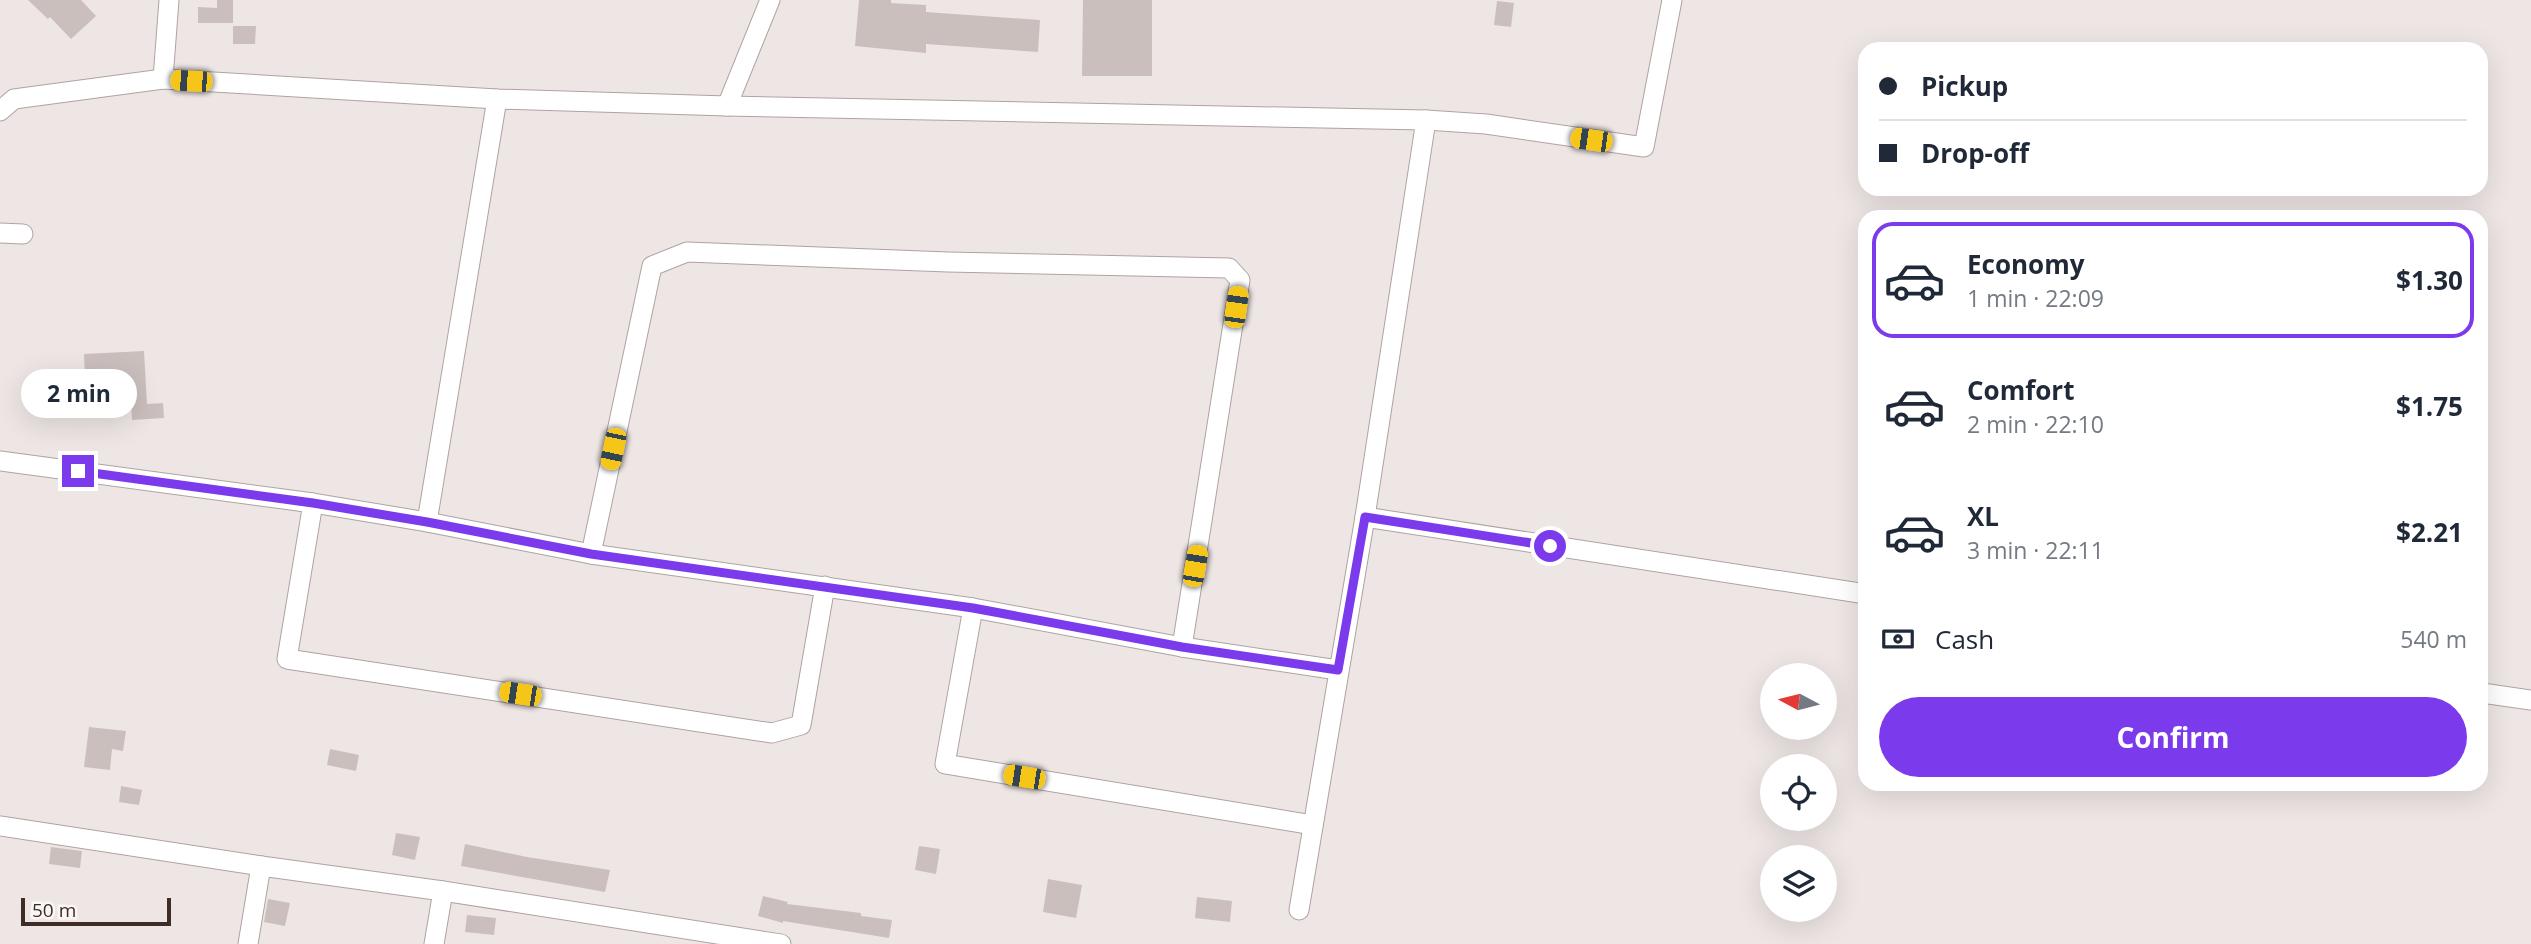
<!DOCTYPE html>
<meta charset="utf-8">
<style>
:root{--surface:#fff;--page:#f2f2f3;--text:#1f2937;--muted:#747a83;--line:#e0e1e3;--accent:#7c3aed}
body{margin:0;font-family:"Open Sans",sans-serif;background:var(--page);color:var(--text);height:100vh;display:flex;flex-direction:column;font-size:26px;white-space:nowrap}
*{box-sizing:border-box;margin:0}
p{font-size:23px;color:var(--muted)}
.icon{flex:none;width:38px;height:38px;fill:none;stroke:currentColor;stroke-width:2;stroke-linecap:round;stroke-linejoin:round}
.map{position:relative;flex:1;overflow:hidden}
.sheet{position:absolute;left:1858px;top:210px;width:630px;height:581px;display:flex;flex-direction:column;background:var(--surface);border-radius:21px;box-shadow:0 7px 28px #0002}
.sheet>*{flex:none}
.guide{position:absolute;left:1858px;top:42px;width:630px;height:154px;border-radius:21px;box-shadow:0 7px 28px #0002;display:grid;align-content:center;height:154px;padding:0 21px;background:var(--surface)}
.needle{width:46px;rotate:277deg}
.fabs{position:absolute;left:1760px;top:663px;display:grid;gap:14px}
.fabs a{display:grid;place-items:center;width:77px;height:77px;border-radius:50%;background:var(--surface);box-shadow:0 7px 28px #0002;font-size:35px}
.scale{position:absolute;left:21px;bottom:18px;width:150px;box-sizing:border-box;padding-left:7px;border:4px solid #3f2c24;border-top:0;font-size:19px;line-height:24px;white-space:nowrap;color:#3f2c24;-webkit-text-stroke:5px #faf6f5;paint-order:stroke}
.end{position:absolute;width:32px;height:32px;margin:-16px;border:9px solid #7c3aed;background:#fff;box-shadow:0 0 0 4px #fff}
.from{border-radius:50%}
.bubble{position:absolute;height:49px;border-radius:24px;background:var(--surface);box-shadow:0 7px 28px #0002;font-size:23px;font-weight:700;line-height:49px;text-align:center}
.car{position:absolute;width:21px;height:42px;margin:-21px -10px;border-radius:9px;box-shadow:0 0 5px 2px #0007;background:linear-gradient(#f5c518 24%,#345 0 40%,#f5c518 0 76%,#345 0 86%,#f5c518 0)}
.guide b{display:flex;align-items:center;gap:24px;height:66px;font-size:26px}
.guide b+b{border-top:2px solid var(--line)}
.guide i{width:18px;height:18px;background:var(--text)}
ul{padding:12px 0 0;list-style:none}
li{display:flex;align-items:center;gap:21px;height:116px;margin:0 14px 10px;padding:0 7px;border:4px solid transparent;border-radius:21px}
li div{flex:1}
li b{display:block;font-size:26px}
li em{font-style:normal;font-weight:700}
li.selected{border-color:var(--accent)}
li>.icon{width:63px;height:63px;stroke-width:1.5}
.pay{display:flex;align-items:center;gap:18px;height:77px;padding:0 21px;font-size:26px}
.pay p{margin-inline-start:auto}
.cta{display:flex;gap:14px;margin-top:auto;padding:14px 21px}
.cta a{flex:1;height:80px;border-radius:42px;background:var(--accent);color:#fff;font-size:28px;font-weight:700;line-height:80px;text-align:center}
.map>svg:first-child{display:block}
.building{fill:#cbbfbe}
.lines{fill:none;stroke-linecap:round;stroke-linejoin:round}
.minor-casing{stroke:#afa3a0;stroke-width:21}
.minor{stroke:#fff;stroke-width:19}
.route{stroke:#7c3aed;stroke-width:9}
</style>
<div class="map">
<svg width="2531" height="944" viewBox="0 0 2531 944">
<rect width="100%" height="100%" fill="#eee6e5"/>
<!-- building -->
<g class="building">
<polygon points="28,0 81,0 96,16 71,39 50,17 48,19"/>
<polygon points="217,0 233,0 233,23 198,23 198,7 217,8"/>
<polygon points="859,0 891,0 891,3 926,5 926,12 1040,20 1038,52 926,44 926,53 855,46"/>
<polygon points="1083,0 1152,0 1152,76 1082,76"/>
<polygon points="1497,1 1514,3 1511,27 1494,25"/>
<polygon points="233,26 256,26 255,44 233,44"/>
<polygon points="144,351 147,404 163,403 164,418 132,420 131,402 86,404 84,354"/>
<polygon points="89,727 126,731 123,751 112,749 110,770 84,767"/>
<polygon points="330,749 359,755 356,771 327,765"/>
<polygon points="121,786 142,790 139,805 119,802"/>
<polygon points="396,833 420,837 415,860 392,855"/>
<polygon points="465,844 527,857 610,870 605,892 461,866"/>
<polygon points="919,846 940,849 936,874 915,870"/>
<polygon points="51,847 82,851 80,868 49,864"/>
<polygon points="1048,879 1082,885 1076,918 1043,912"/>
<polygon points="763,896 788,902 787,904 861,913 861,916 892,920 889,938 783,921 783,923 758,916"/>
<polygon points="1197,897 1232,901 1230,922 1195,918"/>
<polygon points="268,899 290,903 285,926 264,922"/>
<polygon points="467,915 496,918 494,935 465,932"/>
</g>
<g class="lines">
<defs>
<g id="minor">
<polyline points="163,79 169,0"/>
<polyline points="727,106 1426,120 1486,124 1644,147 1672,0"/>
<polyline points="0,111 14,99 163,79 497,99 727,106 770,0"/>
<polyline points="0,233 23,234"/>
<polyline points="0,461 313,503 427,522 591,554 973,608 1182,647 1338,670"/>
<polyline points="313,503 287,659 772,733 801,725 825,586"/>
<polyline points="1365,517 1866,594"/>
<polyline points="427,522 497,99"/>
<polyline points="591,554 652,266 687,252 948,262 1229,268 1240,280 1182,647"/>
<polyline points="973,608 945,764 1313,825"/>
<polyline points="2482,693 2531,700"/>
<polyline points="0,826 261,866"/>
<polyline points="1299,910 1365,517 1426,120"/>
<polyline points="248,944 261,866 443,891 781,944"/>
<polyline points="434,944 443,891"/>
</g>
</defs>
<!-- minor casing -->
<use href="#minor" class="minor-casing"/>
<!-- minor -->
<use href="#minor" class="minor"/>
</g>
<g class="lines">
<!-- route -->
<polyline class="route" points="78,471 313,503 427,522 591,554 973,608 1182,647 1338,670 1365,517 1550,546"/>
</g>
</svg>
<div class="fabs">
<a><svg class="needle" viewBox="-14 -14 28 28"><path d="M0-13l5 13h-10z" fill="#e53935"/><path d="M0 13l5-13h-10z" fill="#747a83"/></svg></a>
<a><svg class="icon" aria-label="locate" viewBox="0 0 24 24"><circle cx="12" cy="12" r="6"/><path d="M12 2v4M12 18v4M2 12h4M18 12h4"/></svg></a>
<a><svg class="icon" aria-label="layers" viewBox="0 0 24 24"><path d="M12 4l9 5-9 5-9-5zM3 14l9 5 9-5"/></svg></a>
</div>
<div class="scale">50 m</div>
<i class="end from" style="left:1550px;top:546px"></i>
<i class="end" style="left:78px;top:471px"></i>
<div class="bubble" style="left:21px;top:369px;width:116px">2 min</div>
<i class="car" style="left:191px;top:81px;rotate:273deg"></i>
<i class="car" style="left:1591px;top:140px;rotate:278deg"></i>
<i class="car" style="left:1236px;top:307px;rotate:8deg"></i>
<i class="car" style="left:613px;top:449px;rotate:192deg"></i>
<i class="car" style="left:1195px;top:566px;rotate:10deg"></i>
<i class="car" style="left:520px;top:694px;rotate:279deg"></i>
<i class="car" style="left:1024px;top:777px;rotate:279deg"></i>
<div class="guide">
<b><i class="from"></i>Pickup</b>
<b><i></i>Drop-off</b>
</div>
<section class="sheet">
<ul>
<li class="selected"><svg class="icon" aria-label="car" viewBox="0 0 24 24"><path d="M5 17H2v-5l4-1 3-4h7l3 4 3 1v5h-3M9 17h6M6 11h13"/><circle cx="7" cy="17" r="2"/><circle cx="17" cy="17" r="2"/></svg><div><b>Economy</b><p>1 min · 22:09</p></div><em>$1.30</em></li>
<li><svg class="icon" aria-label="car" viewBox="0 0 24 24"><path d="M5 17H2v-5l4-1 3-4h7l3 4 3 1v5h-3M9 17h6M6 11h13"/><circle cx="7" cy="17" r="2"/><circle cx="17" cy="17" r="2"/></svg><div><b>Comfort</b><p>2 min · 22:10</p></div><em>$1.75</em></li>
<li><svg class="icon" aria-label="car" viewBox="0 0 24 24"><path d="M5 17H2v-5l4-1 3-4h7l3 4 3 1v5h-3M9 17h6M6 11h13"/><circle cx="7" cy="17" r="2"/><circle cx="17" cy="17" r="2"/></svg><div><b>XL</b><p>3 min · 22:11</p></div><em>$2.21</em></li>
</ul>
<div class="pay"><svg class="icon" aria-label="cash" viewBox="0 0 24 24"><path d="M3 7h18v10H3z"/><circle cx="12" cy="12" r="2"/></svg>Cash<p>540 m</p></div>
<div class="cta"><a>Confirm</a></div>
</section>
</div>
